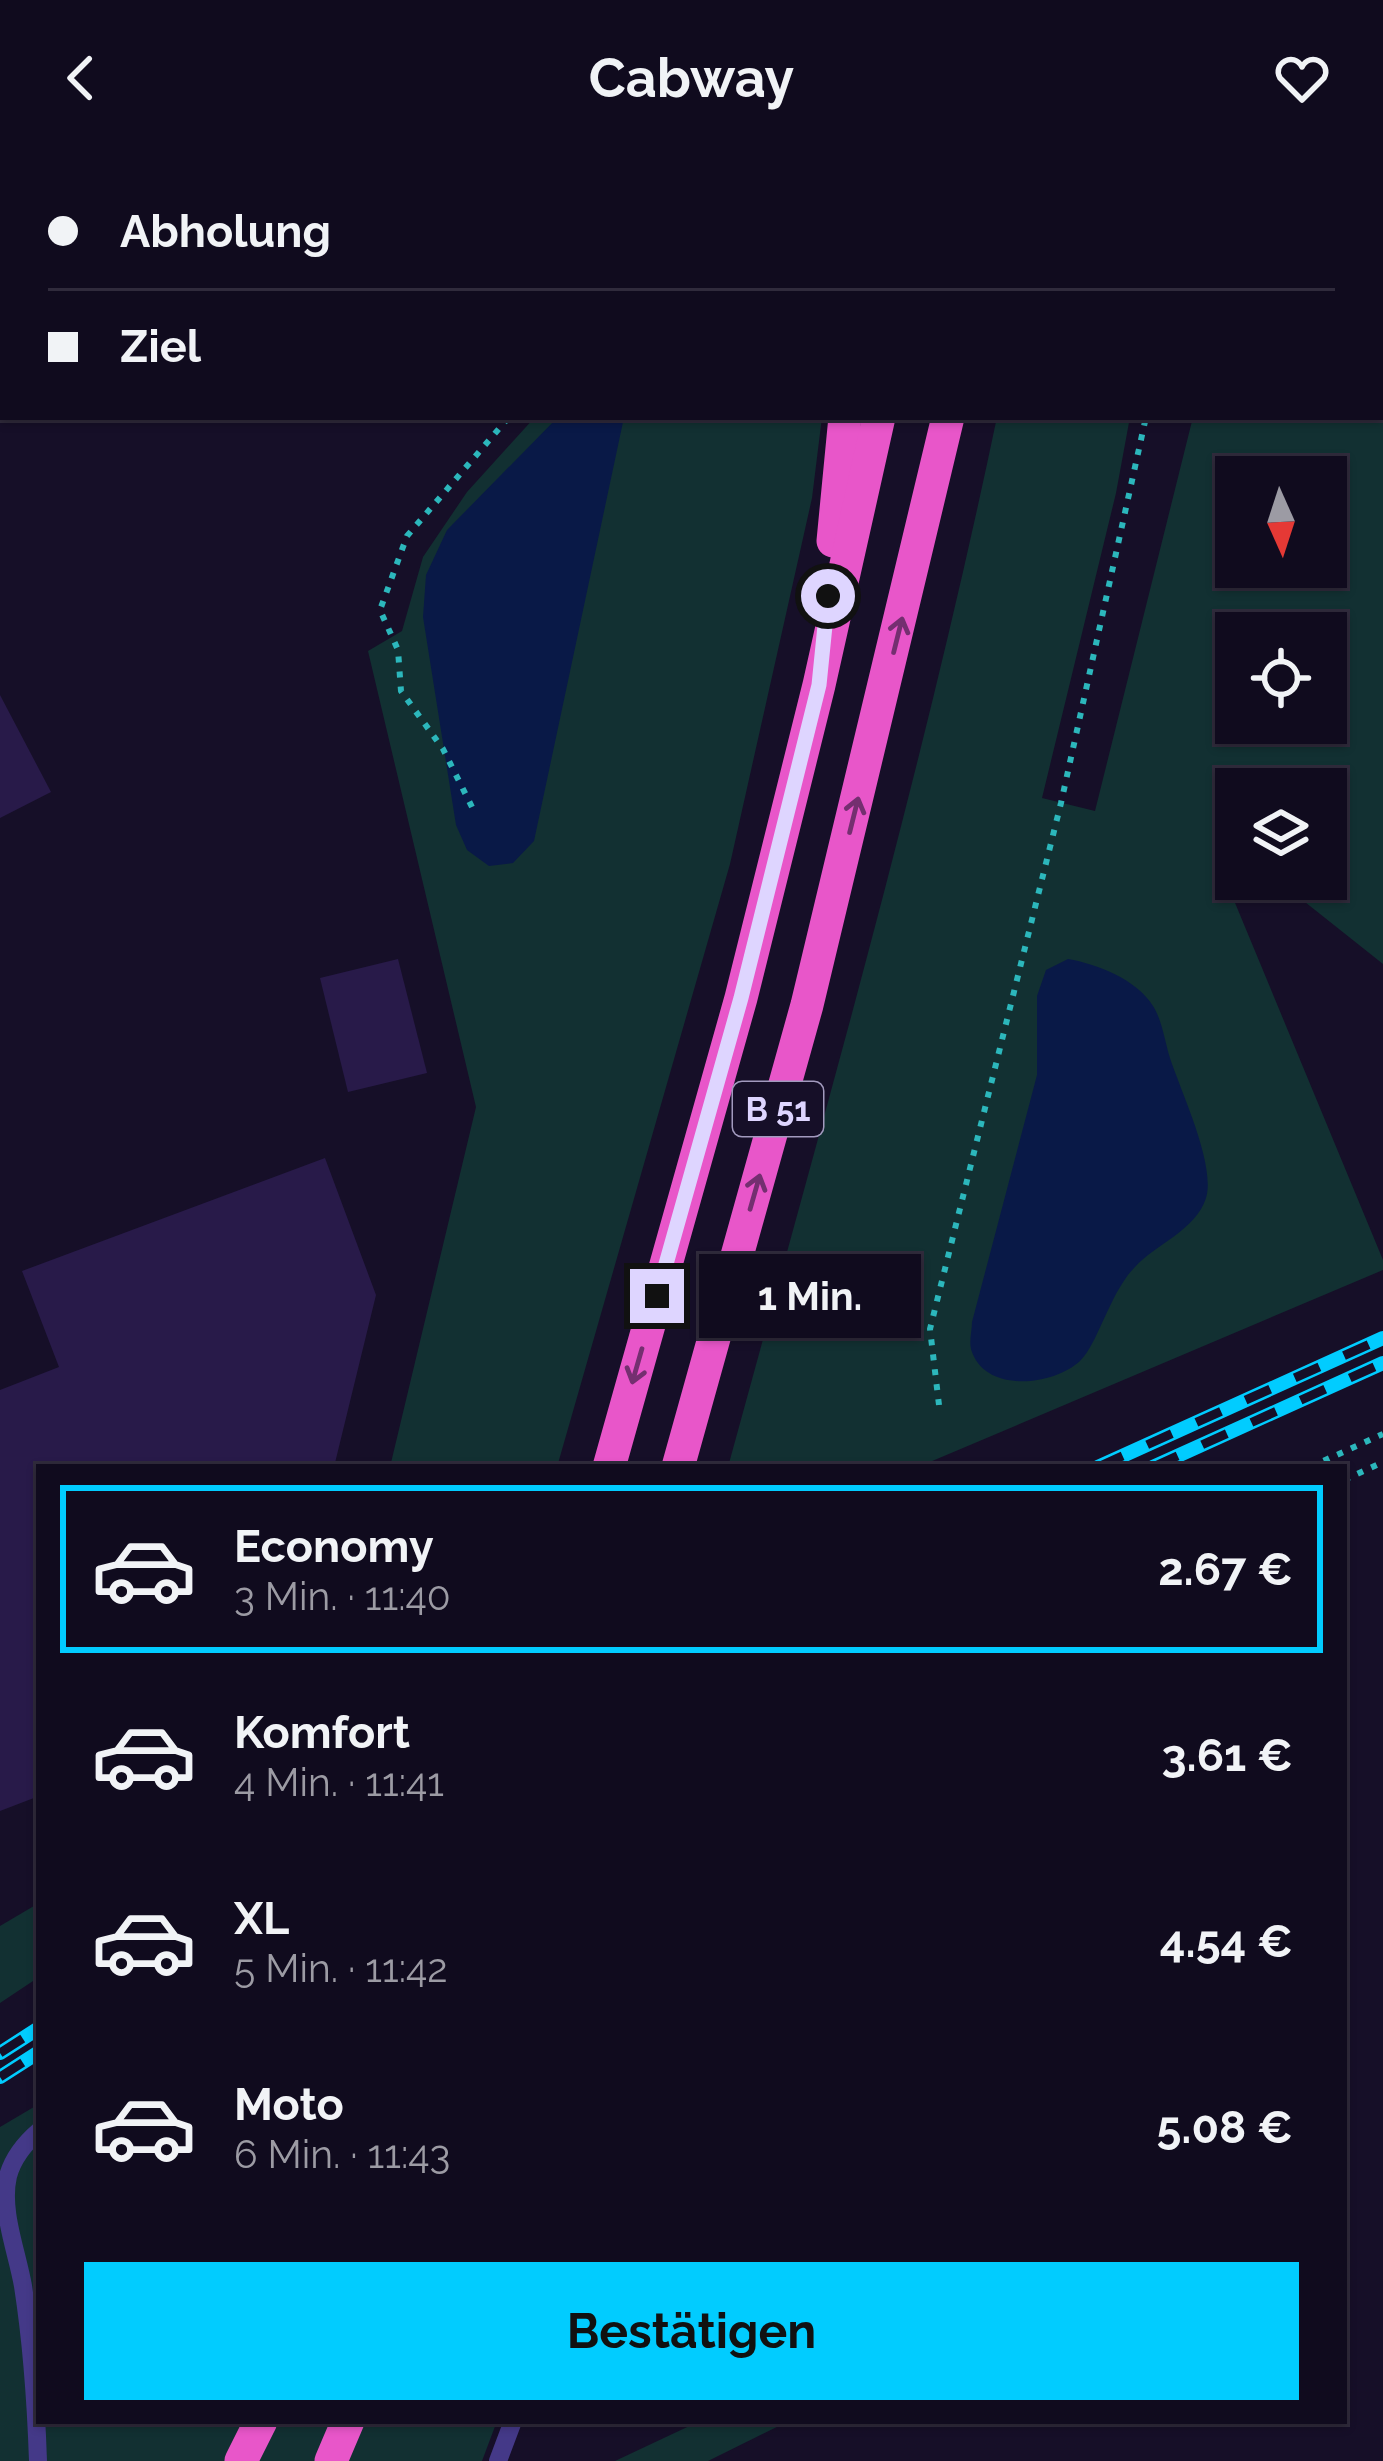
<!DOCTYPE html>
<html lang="de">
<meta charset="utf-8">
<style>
:root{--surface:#100b1e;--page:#1e192b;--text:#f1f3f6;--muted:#9c9ba4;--line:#302b3c;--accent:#01ccff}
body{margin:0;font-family:Raleway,sans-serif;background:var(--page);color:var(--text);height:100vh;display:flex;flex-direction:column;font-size:45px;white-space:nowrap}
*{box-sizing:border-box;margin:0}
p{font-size:39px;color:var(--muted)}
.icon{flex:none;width:66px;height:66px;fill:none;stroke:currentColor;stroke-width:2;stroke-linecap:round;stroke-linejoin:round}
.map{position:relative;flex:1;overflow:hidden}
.drawer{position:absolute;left:36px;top:1308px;width:1311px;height:960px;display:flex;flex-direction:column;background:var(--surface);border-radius:0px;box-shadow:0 3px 9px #0004,0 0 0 3px var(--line)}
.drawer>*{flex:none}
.banner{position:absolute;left:0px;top:0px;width:1383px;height:264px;box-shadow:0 3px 9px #0004,0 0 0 3px var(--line);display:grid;align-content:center;height:264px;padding:0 48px;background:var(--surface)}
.needle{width:78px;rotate:177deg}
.buttons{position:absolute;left:1215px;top:300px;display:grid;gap:24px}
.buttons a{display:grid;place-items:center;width:132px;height:132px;border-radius:0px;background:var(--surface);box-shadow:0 3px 9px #0004,0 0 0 3px var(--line);font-size:60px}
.end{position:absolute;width:54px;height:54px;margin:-27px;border:15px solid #ded5ff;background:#111;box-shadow:0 0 0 6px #111}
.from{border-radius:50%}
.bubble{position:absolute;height:84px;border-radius:0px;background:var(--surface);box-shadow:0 3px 9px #0004,0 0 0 3px var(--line);font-size:39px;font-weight:700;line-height:84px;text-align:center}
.banner b{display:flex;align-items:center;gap:42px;height:114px;font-size:45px}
.banner b+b{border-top:3px solid var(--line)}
.banner i{width:30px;height:30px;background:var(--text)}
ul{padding:21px 0 0;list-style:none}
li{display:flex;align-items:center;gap:36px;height:168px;margin:0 24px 18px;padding:0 24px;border:6px solid transparent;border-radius:0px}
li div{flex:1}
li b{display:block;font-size:45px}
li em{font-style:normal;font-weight:700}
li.selected{border-color:var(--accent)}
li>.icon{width:108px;height:108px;stroke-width:1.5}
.primary-button{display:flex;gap:24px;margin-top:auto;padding:24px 48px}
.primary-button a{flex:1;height:138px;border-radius:0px;background:var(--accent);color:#111;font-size:48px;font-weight:700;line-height:138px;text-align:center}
header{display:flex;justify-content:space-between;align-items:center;height:156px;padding:0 48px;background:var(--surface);font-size:54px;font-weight:700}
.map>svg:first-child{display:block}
.green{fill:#123032;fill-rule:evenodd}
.water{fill:#091947}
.building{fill:#281a49}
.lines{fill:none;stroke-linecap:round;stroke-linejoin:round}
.path{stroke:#2cb7bc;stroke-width:6;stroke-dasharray:6 9;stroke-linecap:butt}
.service{stroke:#443988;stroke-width:18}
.trunk{stroke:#e856c9;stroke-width:33}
.rail-casing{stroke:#01ccff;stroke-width:14}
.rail{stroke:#160f28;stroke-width:9;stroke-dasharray:27;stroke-linecap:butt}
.oneway{stroke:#742f70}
.route{stroke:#ded5ff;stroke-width:15}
.labels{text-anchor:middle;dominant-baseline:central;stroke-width:9;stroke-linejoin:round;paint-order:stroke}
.shield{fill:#160f28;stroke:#a29abe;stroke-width:3}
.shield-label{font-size:33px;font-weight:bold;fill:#ded5ff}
</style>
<header><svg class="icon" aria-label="back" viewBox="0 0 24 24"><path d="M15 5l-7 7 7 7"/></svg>Cabway<svg class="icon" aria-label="heart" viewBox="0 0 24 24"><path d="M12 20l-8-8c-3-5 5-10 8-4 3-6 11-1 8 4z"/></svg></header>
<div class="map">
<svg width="1383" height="2305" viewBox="0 0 1383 2305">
<rect width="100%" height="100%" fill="#160f28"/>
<!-- green -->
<g class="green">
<path d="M1252 0H1383V808L1276 723H1326V633H1236V723H1274L1233 742 1383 1104V1114L918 1311H728C823 963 923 615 997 261H1130L1116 337 1042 642 1095 655 1193 261H1380V3H1252ZM1236 321H1326V411H1236ZM1236 477H1326V567H1236Z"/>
<polygon points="535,261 822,261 812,342 730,708 557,1311 390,1311 476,951 368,495 402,475 423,401 467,336"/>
<polygon points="39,1747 39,1821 0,1847 0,1770"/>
<polygon points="39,1948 39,2265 497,2265 482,2305 0,2305 0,1971"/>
<polygon points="700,2265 789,2265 708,2305 615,2305"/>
</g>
<!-- water -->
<g class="water">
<polygon points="558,261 623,261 623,266 534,685 513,707 489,710 467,694 456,669 423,461 426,419 447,374"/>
<path d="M1068 803C1097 808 1136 823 1153 850 1162 864 1165 886 1170 902 1181 936 1216 1009 1206 1042 1196 1074 1156 1088 1135 1111 1110 1136 1098 1188 1080 1205 1053 1230 984 1238 971 1193 969 1185 972 1174 972 1166L1037 919V840L1046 814Z"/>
</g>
<!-- building -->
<g class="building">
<polygon points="0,539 51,636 0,662"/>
<polygon points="398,803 427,917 348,936 320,822"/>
<polygon points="325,1002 376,1139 334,1311 39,1311 39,1640 0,1655 0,1234 59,1211 22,1115"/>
</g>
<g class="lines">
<!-- path -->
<g class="path">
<polyline points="675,3 676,0"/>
<polyline points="1196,3 1197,0"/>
<polyline points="472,651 443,593 401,535 398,494 380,454 407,380 509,261"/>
<polyline points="939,1249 930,1173 1061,647 1146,261"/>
<polyline points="1310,1311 1383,1278"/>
<polyline points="1344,1324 1383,1306"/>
</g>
<!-- service -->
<g class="service">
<path d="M38 2305C36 2246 32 2188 23 2130 17 2095 0 2055 8 2020 13 2002 25 1987 39 1975"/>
<polyline points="498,2305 513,2265"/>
</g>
<!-- trunk -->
<g class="trunk">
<polyline points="847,0 847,3"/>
<polyline points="932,3 933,0"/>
<polyline points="999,3 999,0"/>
<polyline points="833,385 845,261"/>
<polyline points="609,1311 741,842 819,529 879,261"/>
<polyline points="678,1311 807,849 948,261"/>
<polyline points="241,2305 261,2265"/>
<polyline points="331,2305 348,2265"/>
</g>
<defs>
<g id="rail">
<polyline points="1098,1311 1383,1182"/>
<polyline points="1153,1311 1383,1207"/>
<polyline points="0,1897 39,1872"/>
<polyline points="0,1921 39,1896"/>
</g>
</defs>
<!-- rail casing -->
<use href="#rail" class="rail-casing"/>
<!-- rail -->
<use href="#rail" class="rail"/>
</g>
<!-- one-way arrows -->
<defs><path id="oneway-shaft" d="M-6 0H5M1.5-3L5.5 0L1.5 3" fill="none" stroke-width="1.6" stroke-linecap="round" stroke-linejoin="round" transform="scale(3)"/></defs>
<g class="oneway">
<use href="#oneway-shaft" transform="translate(898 479) rotate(-76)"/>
<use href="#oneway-shaft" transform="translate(854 659) rotate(-76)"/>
<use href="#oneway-shaft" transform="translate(755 1036) rotate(-74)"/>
<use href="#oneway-shaft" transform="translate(637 1210) rotate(106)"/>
</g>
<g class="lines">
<!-- route -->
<polyline class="route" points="657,1140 741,842 819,529 828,440"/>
</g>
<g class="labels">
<!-- shield labels -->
<rect class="shield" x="733" y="926" width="90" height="54" rx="9"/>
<g class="shield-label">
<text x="778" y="953">B 51</text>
</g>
</g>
</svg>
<div class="buttons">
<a><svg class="needle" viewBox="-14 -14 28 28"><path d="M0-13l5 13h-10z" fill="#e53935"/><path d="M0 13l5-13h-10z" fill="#9c9ba4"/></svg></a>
<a><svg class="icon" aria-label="locate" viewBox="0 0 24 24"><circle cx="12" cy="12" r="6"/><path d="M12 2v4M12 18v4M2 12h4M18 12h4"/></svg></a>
<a><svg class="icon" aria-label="layers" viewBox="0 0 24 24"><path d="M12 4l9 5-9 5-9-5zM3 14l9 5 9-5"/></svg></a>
</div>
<i class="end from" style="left:828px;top:440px"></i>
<i class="end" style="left:657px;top:1140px"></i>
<div class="bubble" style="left:699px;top:1098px;width:222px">1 Min.</div>
<div class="banner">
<b><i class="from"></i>Abholung</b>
<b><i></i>Ziel</b>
</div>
<section class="drawer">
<ul>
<li class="selected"><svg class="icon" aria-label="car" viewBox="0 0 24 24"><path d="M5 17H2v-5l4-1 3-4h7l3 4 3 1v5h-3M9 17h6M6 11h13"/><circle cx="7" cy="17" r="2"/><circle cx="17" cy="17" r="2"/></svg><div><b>Economy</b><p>3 Min. · 11:40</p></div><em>2.67 €</em></li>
<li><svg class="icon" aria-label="car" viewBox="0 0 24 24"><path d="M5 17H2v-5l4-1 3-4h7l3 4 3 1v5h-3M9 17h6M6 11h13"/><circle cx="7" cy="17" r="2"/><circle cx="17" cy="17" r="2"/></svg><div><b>Komfort</b><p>4 Min. · 11:41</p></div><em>3.61 €</em></li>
<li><svg class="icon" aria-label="car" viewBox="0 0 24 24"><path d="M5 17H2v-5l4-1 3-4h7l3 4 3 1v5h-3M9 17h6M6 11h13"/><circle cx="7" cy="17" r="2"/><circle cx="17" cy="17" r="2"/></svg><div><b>XL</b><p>5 Min. · 11:42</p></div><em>4.54 €</em></li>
<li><svg class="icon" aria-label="car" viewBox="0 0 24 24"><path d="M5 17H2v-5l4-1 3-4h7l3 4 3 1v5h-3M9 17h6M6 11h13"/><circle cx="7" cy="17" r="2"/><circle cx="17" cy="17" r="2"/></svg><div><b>Moto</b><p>6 Min. · 11:43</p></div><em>5.08 €</em></li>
</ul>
<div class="primary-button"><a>Bestätigen</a></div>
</section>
</div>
